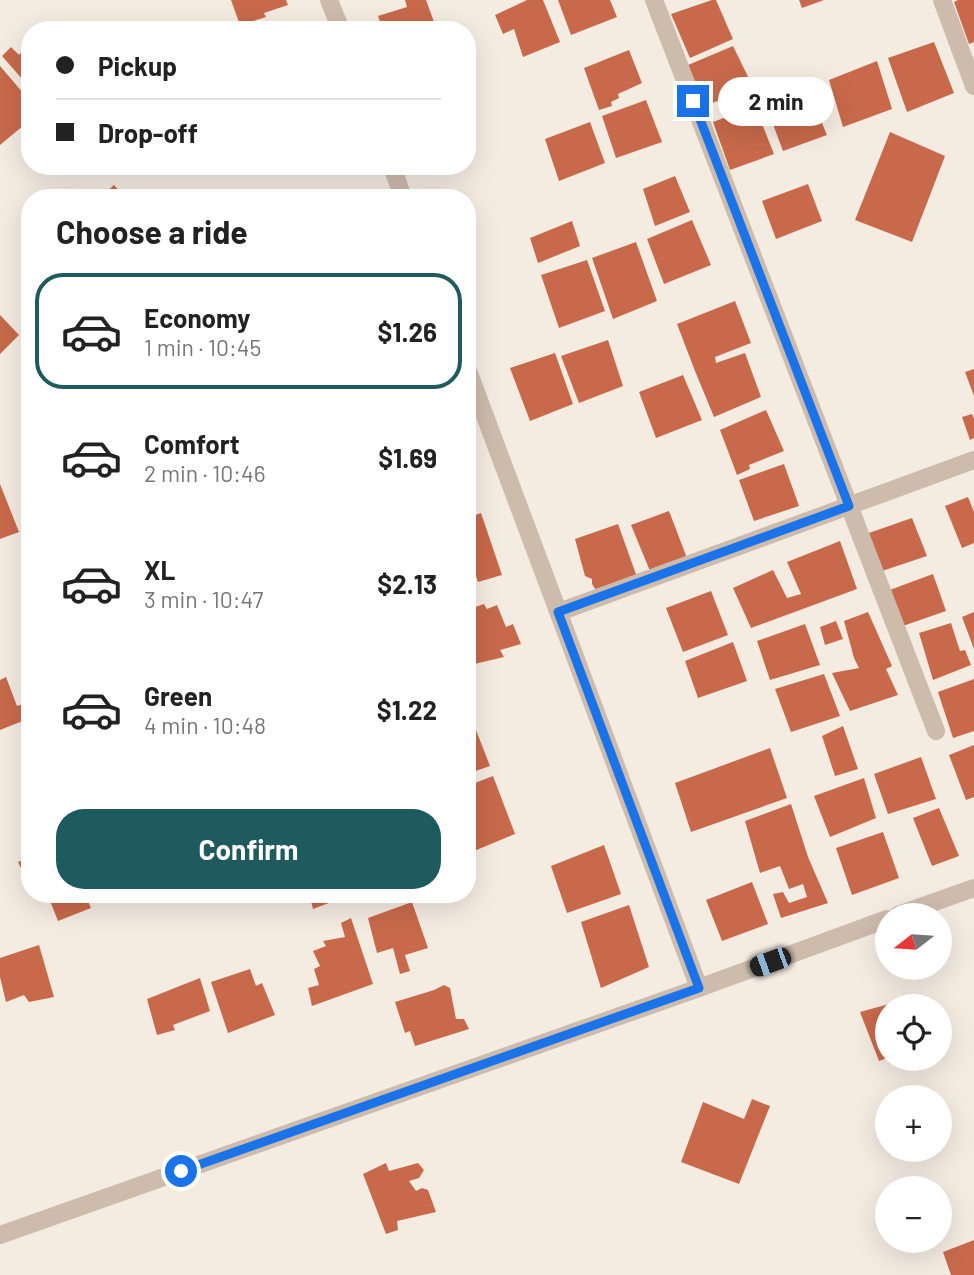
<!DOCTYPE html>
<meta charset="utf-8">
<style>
:root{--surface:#fff;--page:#f6f6f6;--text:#222;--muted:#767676;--line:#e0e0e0;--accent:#1f5a5e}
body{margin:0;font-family:Barlow,sans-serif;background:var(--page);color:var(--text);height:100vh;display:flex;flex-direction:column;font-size:26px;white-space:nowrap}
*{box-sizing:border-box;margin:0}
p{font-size:23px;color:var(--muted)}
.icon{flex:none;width:38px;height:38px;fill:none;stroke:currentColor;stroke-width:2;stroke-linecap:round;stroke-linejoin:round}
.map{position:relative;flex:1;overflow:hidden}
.side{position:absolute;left:21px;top:189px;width:455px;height:714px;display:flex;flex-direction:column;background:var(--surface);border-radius:28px;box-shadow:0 7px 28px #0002}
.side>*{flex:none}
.hud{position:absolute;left:21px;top:21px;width:455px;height:154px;border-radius:28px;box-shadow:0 7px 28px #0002;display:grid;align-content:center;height:154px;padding:0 35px;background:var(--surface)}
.needle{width:46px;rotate:253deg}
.controls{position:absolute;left:875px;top:903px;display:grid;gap:14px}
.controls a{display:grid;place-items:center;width:77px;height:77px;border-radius:50%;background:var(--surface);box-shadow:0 7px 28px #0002;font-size:35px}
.end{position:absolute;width:32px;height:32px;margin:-16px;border:9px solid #1a73e8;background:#fff;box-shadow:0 0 0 4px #fff}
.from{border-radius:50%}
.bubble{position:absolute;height:49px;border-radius:24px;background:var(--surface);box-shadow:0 7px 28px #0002;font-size:23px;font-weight:700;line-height:49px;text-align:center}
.car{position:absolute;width:21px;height:42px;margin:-21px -10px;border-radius:9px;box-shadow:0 0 5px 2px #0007;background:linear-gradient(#222 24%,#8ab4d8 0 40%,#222 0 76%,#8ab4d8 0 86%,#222 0)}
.hud b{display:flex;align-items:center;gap:24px;height:66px;font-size:26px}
.hud b+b{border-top:2px solid var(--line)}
.hud i{width:18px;height:18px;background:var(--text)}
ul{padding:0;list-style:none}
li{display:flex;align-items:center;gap:21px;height:116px;margin:0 14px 10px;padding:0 21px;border:4px solid transparent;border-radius:28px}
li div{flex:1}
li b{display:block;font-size:26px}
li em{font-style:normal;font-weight:700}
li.active{border-color:var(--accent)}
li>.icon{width:63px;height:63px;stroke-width:1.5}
h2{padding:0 35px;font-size:32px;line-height:84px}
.primary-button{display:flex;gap:14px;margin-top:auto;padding:14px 35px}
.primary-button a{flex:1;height:80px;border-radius:28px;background:var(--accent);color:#fff;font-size:28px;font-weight:700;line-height:80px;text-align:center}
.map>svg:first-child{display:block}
.building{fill:#c8694b}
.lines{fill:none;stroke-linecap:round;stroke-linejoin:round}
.street{stroke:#cdbbac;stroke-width:18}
.route{stroke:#1a73e8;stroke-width:9}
</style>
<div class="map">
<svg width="974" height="1275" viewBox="0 0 974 1275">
<rect width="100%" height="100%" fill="#f4ebe1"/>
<!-- building -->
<g class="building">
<polygon points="231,0 286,0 288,5 264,13 266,17 240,25"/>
<polygon points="405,0 426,0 434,22 415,30 383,30 378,16 407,7"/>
<polygon points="527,0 543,0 560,42 523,57 514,29 503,34 495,15"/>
<polygon points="558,0 610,0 617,17 571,35"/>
<polygon points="712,0 716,0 733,39 690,58 671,14"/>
<polygon points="799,0 824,0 802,8"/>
<polygon points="958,0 974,0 974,42 969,44 954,2"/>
<polygon points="30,42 30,88 2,56 11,47 19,55"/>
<polygon points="934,42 954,93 907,112 888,58"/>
<polygon points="733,46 753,87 705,106 688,65"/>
<polygon points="629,50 642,83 618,94 619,98 611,102 612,106 599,110 584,68"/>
<polygon points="877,61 892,109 843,127 829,80"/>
<polygon points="0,66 30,101 30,120 0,145"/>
<polygon points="807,87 827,135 783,151 765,103"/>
<polygon points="646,100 662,142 616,158 602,116"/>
<polygon points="755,106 774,154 730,170 713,122"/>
<polygon points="590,122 605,163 559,181 545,139"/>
<polygon points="890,132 945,156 912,242 855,220"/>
<polygon points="675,176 690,212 655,226 643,189"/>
<polygon points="808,184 822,221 776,239 762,201"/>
<polygon points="114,185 125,198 100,198"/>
<polygon points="692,220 711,265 664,284 647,239"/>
<polygon points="572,221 580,246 538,263 530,238"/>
<polygon points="636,242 657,301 613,319 592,258"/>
<polygon points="587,260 605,311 559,328 541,275"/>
<polygon points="735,301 751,343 715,357 716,363 745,353 761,397 714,417 695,371 677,324"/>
<polygon points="0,315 19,335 0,354"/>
<polygon points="608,340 623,386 579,403 561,356"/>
<polygon points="555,353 573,404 530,421 510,368"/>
<polygon points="974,369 974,396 965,372"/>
<polygon points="683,375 702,420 656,438 639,392"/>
<polygon points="766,410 784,451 749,465 750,469 737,475 720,430"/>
<polygon points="972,414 974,419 974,438 970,440 962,417"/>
<polygon points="784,464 799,506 754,521 739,480"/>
<polygon points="0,484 19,532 0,539"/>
<polygon points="968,497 974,512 974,543 962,548 945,506"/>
<polygon points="669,511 687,558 650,571 631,525"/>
<polygon points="481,513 502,575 478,582 475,573 467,576 467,518"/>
<polygon points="912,518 927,556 879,572 866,534"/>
<polygon points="618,524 637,577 596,590 592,584 592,579 585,576 575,539"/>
<polygon points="840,541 857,589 751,628 733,588 773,570 787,598 801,594 787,562"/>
<polygon points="933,574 946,611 900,627 887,591"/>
<polygon points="711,591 728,635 683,652 666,608"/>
<polygon points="484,604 487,609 497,605 506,627 513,624 521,644 500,650 504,657 470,665 467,658 467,615 474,613 472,608"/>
<polygon points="868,612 892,666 886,669 898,695 850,711 832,673 859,668 854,658 844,621"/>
<polygon points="974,612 974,649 962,617"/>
<polygon points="836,621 843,639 825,645 820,627"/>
<polygon points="951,623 960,651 965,650 971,665 933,680 919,633"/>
<polygon points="805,624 820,665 770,680 757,641"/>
<polygon points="733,642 747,681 698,698 685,661"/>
<polygon points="824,674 840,716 791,732 775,689"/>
<polygon points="6,677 17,706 30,702 30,718 0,730 0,680"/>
<polygon points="974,679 974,731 953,738 938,692"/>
<polygon points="467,707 490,766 467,774"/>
<polygon points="843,726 858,769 835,776 822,736"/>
<polygon points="974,745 974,797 966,800 949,755"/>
<polygon points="770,748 787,798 691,832 675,783"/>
<polygon points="921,757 936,799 888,814 874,774"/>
<polygon points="493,776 515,834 467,854 467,786"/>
<polygon points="864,778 876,818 830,837 814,796"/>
<polygon points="791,804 808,857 828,903 781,918 773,894 783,892 789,903 807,897 803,884 789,889 780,866 760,873 745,821"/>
<polygon points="939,808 959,856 932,866 913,818"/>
<polygon points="883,832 899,878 852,895 836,848"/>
<polygon points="604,845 621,894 567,913 551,866"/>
<polygon points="30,857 30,886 18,862"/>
<polygon points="752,882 768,924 722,941 706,900"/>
<polygon points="56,894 85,894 91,908 58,921 48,896"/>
<polygon points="309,894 341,894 342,898 313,909"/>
<polygon points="412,902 428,948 405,955 410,971 400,974 393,948 377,953 368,918"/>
<polygon points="629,905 649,967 601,988 581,922"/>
<polygon points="351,918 373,984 312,1006 308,988 319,985 314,969 320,966 313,951 326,946 323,941 345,937 341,923"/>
<polygon points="39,945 54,997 29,1002 24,995 6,1002 0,977 0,958"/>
<polygon points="250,969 256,986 262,983 275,1015 228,1033 211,982"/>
<polygon points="200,978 210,1011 173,1025 175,1030 157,1035 147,999"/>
<polygon points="444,985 450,988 456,1019 464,1019 469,1029 415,1046 410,1031 405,1033 395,1002 434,990"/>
<polygon points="900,1001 902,1006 887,1006 887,1058 879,1061 860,1012"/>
<polygon points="752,1099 770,1106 739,1184 681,1162 703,1102 744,1119"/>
<polygon points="386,1163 389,1171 418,1163 424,1170 419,1178 409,1181 416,1191 422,1188 428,1190 436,1212 397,1221 398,1230 386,1234 363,1174"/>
<polygon points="974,1240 974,1275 951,1275 943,1252"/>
</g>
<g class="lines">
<!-- street -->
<g class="street">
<polyline points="329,0 341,30"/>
<polyline points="654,0 936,731"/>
<polyline points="942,0 974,86"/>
<polyline points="392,166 403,198"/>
<polyline points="467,368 699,988"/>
<polyline points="559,612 974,460"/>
<polyline points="898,915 974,888"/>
<polyline points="0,1235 699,988 887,919"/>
</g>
</g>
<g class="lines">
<!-- route -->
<polyline class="route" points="181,1171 699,988 558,612 849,506 693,101"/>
</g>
</svg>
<div class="controls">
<a><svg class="needle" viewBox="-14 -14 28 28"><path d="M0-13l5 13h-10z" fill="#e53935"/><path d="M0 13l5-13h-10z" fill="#767676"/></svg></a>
<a><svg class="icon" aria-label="locate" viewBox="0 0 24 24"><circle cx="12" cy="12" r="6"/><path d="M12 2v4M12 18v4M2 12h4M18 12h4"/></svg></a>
<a>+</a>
<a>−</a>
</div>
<i class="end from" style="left:181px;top:1171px"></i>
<i class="end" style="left:693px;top:101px"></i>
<div class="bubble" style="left:718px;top:77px;width:116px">2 min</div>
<i class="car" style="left:770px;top:962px;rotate:250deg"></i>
<div class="hud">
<b><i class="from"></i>Pickup</b>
<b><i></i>Drop-off</b>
</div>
<section class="side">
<h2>Choose a ride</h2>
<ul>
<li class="active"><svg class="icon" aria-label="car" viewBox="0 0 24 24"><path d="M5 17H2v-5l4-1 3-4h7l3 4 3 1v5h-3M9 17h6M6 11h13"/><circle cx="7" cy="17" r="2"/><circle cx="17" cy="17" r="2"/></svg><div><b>Economy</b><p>1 min · 10:45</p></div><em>$1.26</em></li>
<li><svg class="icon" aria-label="car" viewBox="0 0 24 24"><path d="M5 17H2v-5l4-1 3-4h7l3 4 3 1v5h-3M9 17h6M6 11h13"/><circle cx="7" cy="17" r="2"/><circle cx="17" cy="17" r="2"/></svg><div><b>Comfort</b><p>2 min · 10:46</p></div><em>$1.69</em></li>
<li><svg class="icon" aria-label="car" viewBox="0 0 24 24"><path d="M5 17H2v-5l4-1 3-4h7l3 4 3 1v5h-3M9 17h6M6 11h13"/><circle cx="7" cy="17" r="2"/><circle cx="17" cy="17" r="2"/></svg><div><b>XL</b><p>3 min · 10:47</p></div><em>$2.13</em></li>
<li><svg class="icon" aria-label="car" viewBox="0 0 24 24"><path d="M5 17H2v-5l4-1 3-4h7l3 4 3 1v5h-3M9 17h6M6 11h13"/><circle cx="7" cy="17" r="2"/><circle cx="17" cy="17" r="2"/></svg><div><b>Green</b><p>4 min · 10:48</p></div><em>$1.22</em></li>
</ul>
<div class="primary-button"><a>Confirm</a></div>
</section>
</div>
